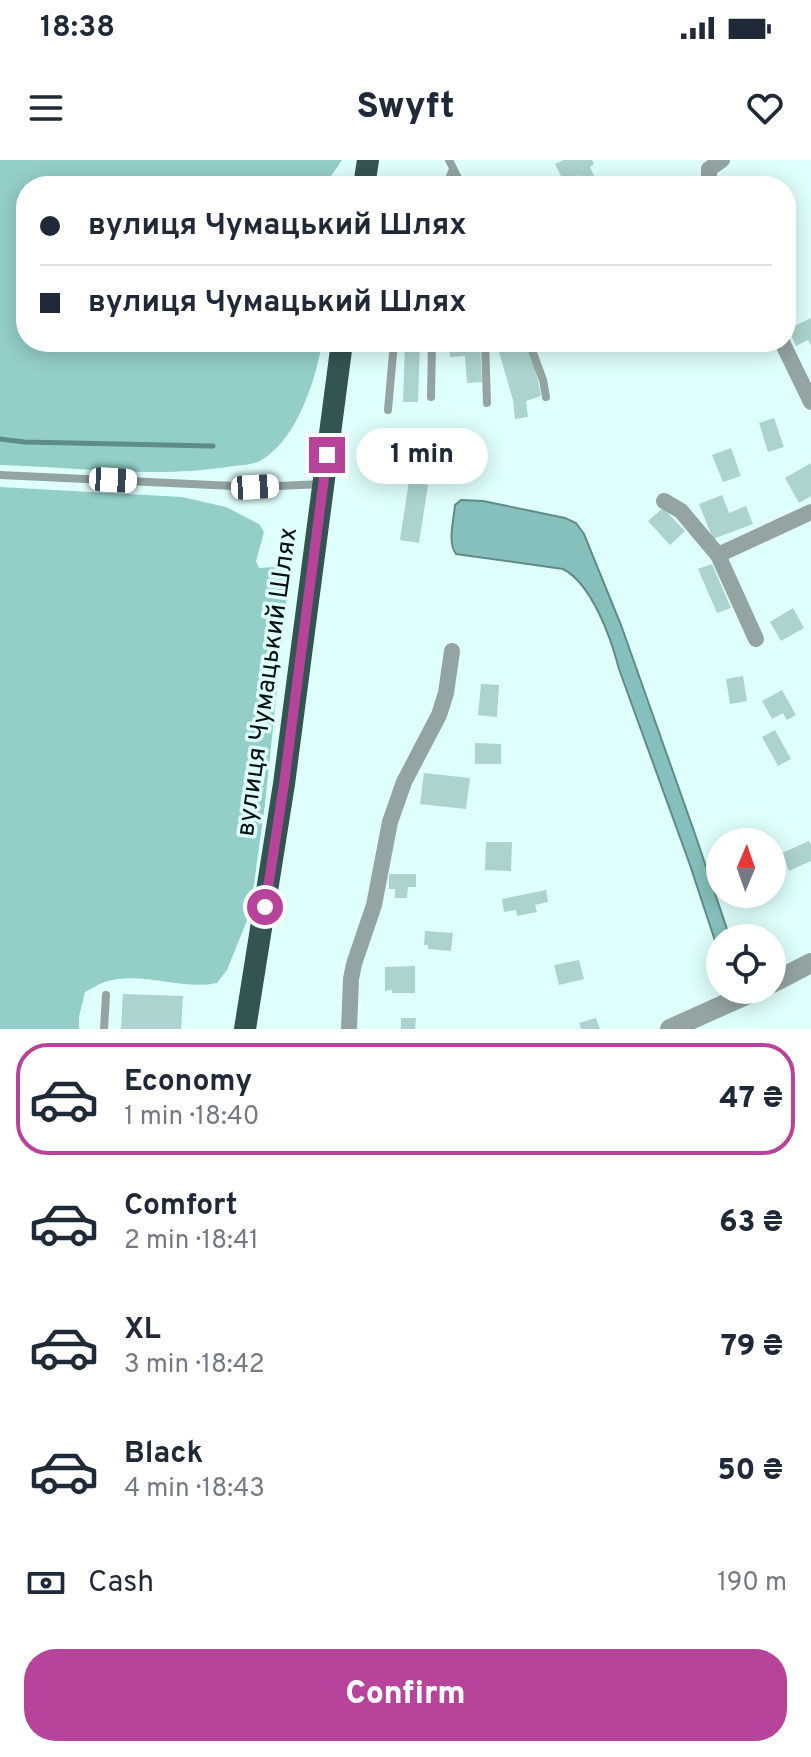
<!DOCTYPE html>
<meta charset="utf-8">
<style>
:root{--surface:#fff;--page:#f6f6f7;--text:#1f2937;--muted:#747a83;--line:#e0e1e3;--accent:#b8439a}
body{margin:0;font-family:Overpass,sans-serif;background:var(--page);color:var(--text);height:100vh;display:flex;flex-direction:column;font-size:30px;white-space:nowrap}
*{box-sizing:border-box;margin:0}
p{font-size:26px;color:var(--muted)}
.icon{flex:none;width:44px;height:44px;fill:none;stroke:currentColor;stroke-width:2;stroke-linecap:round;stroke-linejoin:round}
.map{position:relative;height:869px;overflow:hidden}
.sheet{display:flex;flex-direction:column;background:var(--surface);flex:1}
.sheet>*{flex:none}
.guide{position:absolute;left:16px;top:16px;width:780px;height:176px;border-radius:32px;box-shadow:0 4px 20px #0003;display:grid;align-content:center;height:176px;padding:0 24px;background:var(--surface)}
.needle{width:52px;rotate:2deg}
.buttons{position:absolute;left:706px;top:668px;display:grid;gap:16px}
.buttons a{display:grid;place-items:center;width:80px;height:80px;border-radius:50%;background:var(--surface);box-shadow:0 4px 20px #0003;font-size:40px}
.end{position:absolute;width:36px;height:36px;margin:-18px;border:10px solid #b8439a;background:#fff;box-shadow:0 0 0 4px #fff}
.from{border-radius:50%}
.bubble{position:absolute;height:56px;border-radius:28px;background:var(--surface);box-shadow:0 4px 20px #0003;font-size:26px;font-weight:800;line-height:56px;text-align:center}
.car{position:absolute;width:24px;height:48px;margin:-24px -12px;border-radius:10px;box-shadow:0 0 6px 2px #0007;background:linear-gradient(#fff 24%,#345 0 40%,#fff 0 76%,#345 0 86%,#fff 0)}
.guide b{display:flex;align-items:center;gap:28px;height:76px;font-size:30px}
.guide b+b{border-top:2px solid var(--line)}
.guide i{width:20px;height:20px;background:var(--text)}
ul{padding:14px 0 0;list-style:none}
li{display:flex;align-items:center;gap:24px;height:112px;margin:0 16px 12px;padding:0 8px;border:4px solid transparent;border-radius:32px}
li div{flex:1}
li b{display:block;font-size:30px}
li em{font-style:normal;font-weight:800}
li.active{border-color:var(--accent)}
li>.icon{width:72px;height:72px;stroke-width:1.5}
.pay{display:flex;align-items:center;gap:20px;height:88px;padding:0 24px;font-size:30px}
.pay p{margin-inline-start:auto}
.action{display:flex;gap:16px;margin-top:auto;padding:16px 24px}
.action a{flex:1;height:92px;border-radius:32px;background:var(--accent);color:#fff;font-size:32px;font-weight:800;line-height:92px;text-align:center}
.status{display:flex;justify-content:space-between;align-items:center;height:56px;padding:0 40px;background:var(--surface);direction:ltr}
.status svg{height:22px;fill:currentColor}
header{display:flex;justify-content:space-between;align-items:center;height:104px;padding:0 24px;background:var(--surface);font-size:36px;font-weight:800}
.map>svg:first-child{display:block}
.forest{fill:#94cec9}
.water{fill:#86c0bc;stroke:#5f8c89;stroke-width:2}
.lines{fill:none;stroke-linecap:round;stroke-linejoin:round}
.stream{stroke:#5f8c89;stroke-width:5}
.building{fill:#acd3cf}
.service{stroke:#94a4a2;stroke-width:8}
.minor{stroke:#94a4a2;stroke-width:16}
.tertiary{stroke:#94a4a2;stroke-width:20}
.trunk{stroke:#345452;stroke-width:22}
.route{stroke:#b8439a;stroke-width:10}
.labels{text-anchor:middle;dominant-baseline:central;stroke-width:7;stroke-linejoin:round;paint-order:stroke}
.street-label{font-size:26px;fill:#041211;stroke:#dffffc}
</style>
<div class="status"><b>18:38</b><svg viewBox="0 0 49 12"><path d="M0 12V9h3v3zM5 12V6h3v6zM10 12V3h3v9zM15 12V0h3v12zM26 1h20v11H26zM47 4h2v5h-2z"/></svg></div>
<header><svg class="icon" aria-label="menu" viewBox="0 0 24 24"><path d="M4 6h16M4 12h16M4 18h16"/></svg>Swyft<svg class="icon" aria-label="heart" viewBox="0 0 24 24"><path d="M12 20l-8-8c-3-5 5-10 8-4 3-6 11-1 8 4z"/></svg></header>
<div class="map">
<svg width="811" height="869" viewBox="0 0 811 869">
<rect width="100%" height="100%" fill="#dffffc"/>
<!-- forest -->
<g class="forest">
<path d="M0 0H342L324 26H26V182H322C316 220 297 278 263 299 254 305 243 305 233 306 156 319 78 307 0 305Z"/>
<path d="M0 327 182 337 226 347 259 364 264 372 256 401 259 408 290 406 265 644 250 753 227 810 217 823C180 831 139 809 102 823 97 825 91 829 85 832L79 857V869H0Z"/>
</g>
<!-- water -->
<path class="water" d="M461 340 483 341 565 358 576 363 584 374 621 465 695 674 730 778H720V796L690 705 619 509C611 478 592 424 563 409L456 394C447 382 454 360 455 345Z"/>
<g class="lines">
<!-- stream -->
<polyline class="stream" points="0,279 24,282 213,286"/>
</g>
<!-- building -->
<g class="building">
<polygon points="564,0 592,0 594,4 590,7 596,20 584,25 579,15 564,22 555,4"/>
<polygon points="811,158 811,186 808,180 796,186 788,169"/>
<polygon points="405,182 420,182 418,242 403,242"/>
<polygon points="449,182 480,182 482,222 467,223 465,196 450,197"/>
<polygon points="502,182 524,182 525,188 531,187 541,236 526,241 528,257 515,259 513,240 497,185"/>
<polygon points="774,258 784,287 768,292 759,263"/>
<polygon points="731,288 741,316 723,322 712,295"/>
<polygon points="811,303 811,336 799,343 785,318"/>
<polygon points="409,321 428,325 419,383 400,380"/>
<polygon points="722,335 729,353 746,346 753,364 713,379 699,344"/>
<polygon points="663,348 685,371 670,385 648,361"/>
<polygon points="712,404 731,448 717,453 698,409"/>
<polygon points="793,448 804,468 781,481 770,462"/>
<polygon points="743,516 747,541 730,544 726,519"/>
<polygon points="481,524 499,525 497,557 478,555"/>
<polygon points="782,530 796,555 787,560 783,553 772,559 762,541"/>
<polygon points="775,570 791,599 778,606 762,577"/>
<polygon points="475,583 501,584 501,604 475,604"/>
<polygon points="424,613 470,618 466,649 420,644"/>
<polygon points="809,681 811,685 811,701 789,711 782,693"/>
<polygon points="486,682 512,682 511,711 485,710"/>
<polygon points="389,714 416,714 416,727 408,727 407,738 395,738 395,729 389,729"/>
<polygon points="546,730 548,742 535,745 537,752 517,756 516,750 504,752 502,739"/>
<polygon points="425,771 453,773 451,791 428,789 428,785 424,785"/>
<polygon points="579,800 584,819 559,825 554,805"/>
<polygon points="415,806 415,833 392,833 392,830 385,831 385,807"/>
<polygon points="123,834 183,836 181,869 121,869"/>
<polygon points="401,858 416,858 415,869 401,869"/>
<polygon points="596,858 600,869 581,869 579,863"/>
</g>
<g class="lines">
<!-- service -->
<g class="service">
<polyline points="449,0 462,26"/>
<polyline points="446,26 453,9"/>
<polyline points="485,182 487,243"/>
<polyline points="529,182 543,220 546,237"/>
<polyline points="431,237 432,182"/>
<polyline points="388,250 394,182"/>
<polyline points="0,315 255,327 323,324"/>
<polyline points="104,869 106,835"/>
</g>
<!-- minor -->
<g class="minor">
<polyline points="709,26 709,9 722,0"/>
<polyline points="782,182 811,242"/>
<polyline points="664,341 681,351 718,395 811,352"/>
<polyline points="718,395 756,479"/>
<polyline points="349,869 351,819 354,804 374,745 390,662 404,622 439,555 446,533 452,491"/>
</g>
<!-- tertiary -->
<g class="tertiary">
<polyline points="772,823 811,803"/>
<polyline points="670,869 757,830"/>
</g>
<!-- trunk -->
<g class="trunk">
<polyline points="364,26 368,0"/>
<polyline points="245,869 284,624 342,182"/>
</g>
</g>
<g class="lines">
<!-- route -->
<polyline class="route" points="265,747 284,624 327,295"/>
</g>
<g class="labels">
<!-- street labels -->
<g class="street-label">
<text transform="translate(268 522) rotate(-82)">вулиця Чумацький Шлях</text>
</g>
</g>
</svg>
<div class="buttons">
<a><svg class="needle" viewBox="-14 -14 28 28"><path d="M0-13l5 13h-10z" fill="#e53935"/><path d="M0 13l5-13h-10z" fill="#747a83"/></svg></a>
<a><svg class="icon" aria-label="locate" viewBox="0 0 24 24"><circle cx="12" cy="12" r="6"/><path d="M12 2v4M12 18v4M2 12h4M18 12h4"/></svg></a>
</div>
<i class="end from" style="left:265px;top:747px"></i>
<i class="end" style="left:327px;top:295px"></i>
<div class="bubble" style="left:356px;top:268px;width:132px">1 min</div>
<i class="car" style="left:113px;top:320px;rotate:93deg"></i>
<i class="car" style="left:255px;top:327px;rotate:87deg"></i>
<div class="guide">
<b><i class="from"></i>вулиця Чумацький Шлях</b>
<b><i></i>вулиця Чумацький Шлях</b>
</div>
</div>
<section class="sheet">
<ul>
<li class="active"><svg class="icon" aria-label="car" viewBox="0 0 24 24"><path d="M5 17H2v-5l4-1 3-4h7l3 4 3 1v5h-3M9 17h6M6 11h13"/><circle cx="7" cy="17" r="2"/><circle cx="17" cy="17" r="2"/></svg><div><b>Economy</b><p>1 min · 18:40</p></div><em>47 ₴</em></li>
<li><svg class="icon" aria-label="car" viewBox="0 0 24 24"><path d="M5 17H2v-5l4-1 3-4h7l3 4 3 1v5h-3M9 17h6M6 11h13"/><circle cx="7" cy="17" r="2"/><circle cx="17" cy="17" r="2"/></svg><div><b>Comfort</b><p>2 min · 18:41</p></div><em>63 ₴</em></li>
<li><svg class="icon" aria-label="car" viewBox="0 0 24 24"><path d="M5 17H2v-5l4-1 3-4h7l3 4 3 1v5h-3M9 17h6M6 11h13"/><circle cx="7" cy="17" r="2"/><circle cx="17" cy="17" r="2"/></svg><div><b>XL</b><p>3 min · 18:42</p></div><em>79 ₴</em></li>
<li><svg class="icon" aria-label="car" viewBox="0 0 24 24"><path d="M5 17H2v-5l4-1 3-4h7l3 4 3 1v5h-3M9 17h6M6 11h13"/><circle cx="7" cy="17" r="2"/><circle cx="17" cy="17" r="2"/></svg><div><b>Black</b><p>4 min · 18:43</p></div><em>50 ₴</em></li>
</ul>
<div class="pay"><svg class="icon" aria-label="cash" viewBox="0 0 24 24"><path d="M3 7h18v10H3z"/><circle cx="12" cy="12" r="2"/></svg>Cash<p>190 m</p></div>
<div class="action"><a>Confirm</a></div>
</section>
